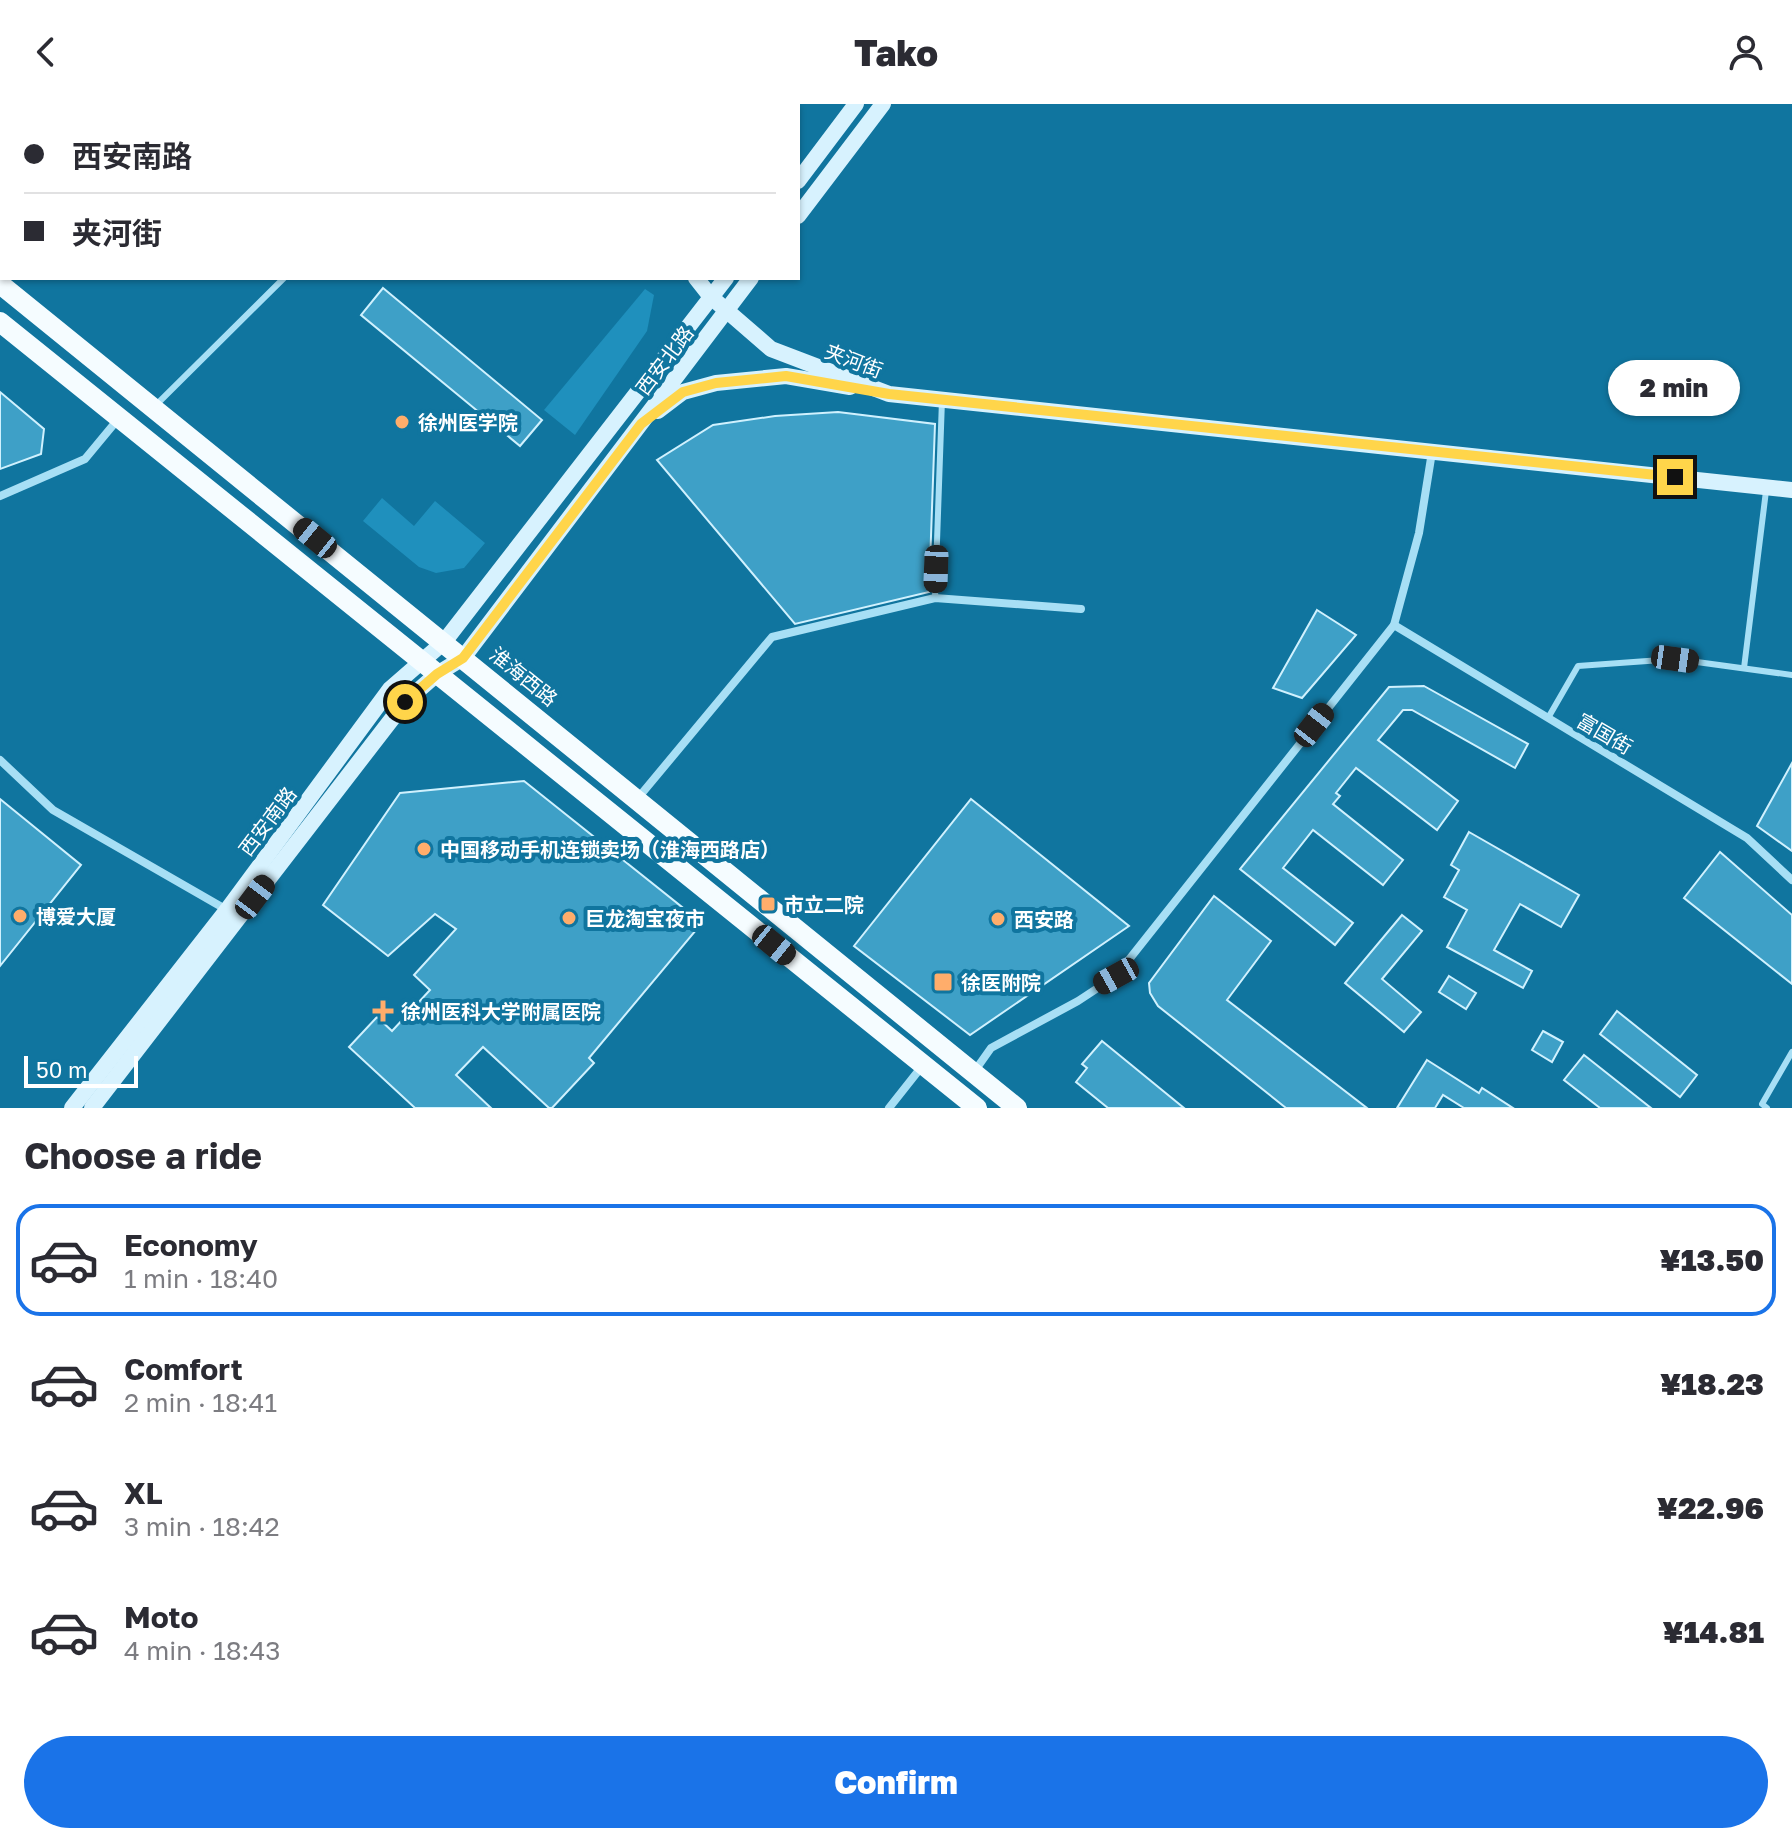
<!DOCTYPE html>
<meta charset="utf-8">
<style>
:root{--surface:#fff;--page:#f7f7f7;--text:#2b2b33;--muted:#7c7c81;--line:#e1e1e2;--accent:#1a73e8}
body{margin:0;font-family:"Golos Text","Noto Sans SC",sans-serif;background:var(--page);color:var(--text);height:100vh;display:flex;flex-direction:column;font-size:30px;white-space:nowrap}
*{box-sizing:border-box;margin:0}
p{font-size:26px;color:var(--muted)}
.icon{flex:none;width:44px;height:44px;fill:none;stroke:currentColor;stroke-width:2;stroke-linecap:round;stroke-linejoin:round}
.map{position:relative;height:1004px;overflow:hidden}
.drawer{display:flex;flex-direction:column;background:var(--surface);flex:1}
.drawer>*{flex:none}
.top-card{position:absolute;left:0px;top:0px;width:800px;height:176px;box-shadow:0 2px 6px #0004;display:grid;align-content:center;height:176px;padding:0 24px;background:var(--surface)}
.scale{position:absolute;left:24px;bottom:20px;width:114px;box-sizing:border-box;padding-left:8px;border:4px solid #fff;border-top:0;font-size:22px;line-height:28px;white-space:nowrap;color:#fff;-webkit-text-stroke:6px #10759f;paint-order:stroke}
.end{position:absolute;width:36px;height:36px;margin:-18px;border:10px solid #ffd54a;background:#111;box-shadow:0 0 0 4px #111}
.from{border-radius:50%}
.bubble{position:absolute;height:56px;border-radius:28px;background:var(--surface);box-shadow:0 2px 6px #0004;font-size:26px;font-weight:800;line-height:56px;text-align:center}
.car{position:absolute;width:24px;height:48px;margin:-24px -12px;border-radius:10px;box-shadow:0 0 6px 2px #0007;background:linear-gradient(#222 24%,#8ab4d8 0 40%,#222 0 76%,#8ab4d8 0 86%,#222 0)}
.top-card b{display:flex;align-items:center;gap:28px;height:76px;font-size:30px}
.top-card b+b{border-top:2px solid var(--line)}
.top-card i{width:20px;height:20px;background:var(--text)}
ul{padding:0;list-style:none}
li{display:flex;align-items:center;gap:24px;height:112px;margin:0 16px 12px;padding:0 8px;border:4px solid transparent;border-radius:24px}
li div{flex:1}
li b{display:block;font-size:30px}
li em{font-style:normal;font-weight:800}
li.current{border-color:var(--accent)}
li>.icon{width:72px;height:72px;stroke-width:1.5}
h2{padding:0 24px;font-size:36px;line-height:96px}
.cta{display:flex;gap:16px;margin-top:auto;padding:16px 24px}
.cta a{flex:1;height:92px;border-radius:48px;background:var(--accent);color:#fff;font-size:32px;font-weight:800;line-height:92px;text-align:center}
header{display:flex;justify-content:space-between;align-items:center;height:104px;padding:0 24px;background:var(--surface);font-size:36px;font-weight:800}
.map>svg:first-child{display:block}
.green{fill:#1f90bd}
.building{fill:#3ea0c7;stroke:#d0f1fe;stroke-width:2}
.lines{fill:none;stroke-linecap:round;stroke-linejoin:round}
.lane{stroke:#a7dff5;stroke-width:6}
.street{stroke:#a7dff5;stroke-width:8}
.secondary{stroke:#d7f2fe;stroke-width:16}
.primary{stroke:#f5fcff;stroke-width:20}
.route{stroke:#ffd54a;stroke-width:10}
.poi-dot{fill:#ffad6b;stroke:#10759f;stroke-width:3}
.labels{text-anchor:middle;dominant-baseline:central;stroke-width:8;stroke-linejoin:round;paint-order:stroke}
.street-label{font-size:20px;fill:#fff;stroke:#10759f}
.poi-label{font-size:20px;font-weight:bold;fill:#fff;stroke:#10759f;text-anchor:start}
</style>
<header><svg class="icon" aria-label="back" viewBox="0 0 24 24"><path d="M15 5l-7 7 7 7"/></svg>Tako<svg class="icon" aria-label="person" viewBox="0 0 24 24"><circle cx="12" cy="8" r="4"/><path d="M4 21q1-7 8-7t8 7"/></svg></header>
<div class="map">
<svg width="1792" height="1004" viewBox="0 0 1792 1004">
<rect width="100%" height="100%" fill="#10759f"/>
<!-- green -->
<g class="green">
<polygon points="645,185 654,191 647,227 575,331 544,306"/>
<polygon points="382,394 414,422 435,397 485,439 464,464 436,469 419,463 363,417"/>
</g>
<!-- building -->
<g class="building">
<polygon points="383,184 542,316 520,342 361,211"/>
<polygon points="0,288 44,325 41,350 0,365"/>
<polygon points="838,308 935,320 929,488 795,520 657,356 713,321 775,312"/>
<polygon points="1317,506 1356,531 1302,594 1273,584"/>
<polygon points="1424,582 1528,640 1515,664 1412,606 1403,606 1378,636 1458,697 1437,726 1356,664 1336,689 1340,692 1333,700 1403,756 1383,781 1313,726 1283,764 1353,819 1335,841 1240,765 1389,583"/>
<polygon points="1792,659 1792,747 1757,722"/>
<polygon points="524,677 702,819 589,954 594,959 552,1004 549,1004 483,943 456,971 491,1004 415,1004 349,943 377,913 392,927 430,886 414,871 456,825 435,810 388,852 323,801 400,689"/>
<polygon points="0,695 81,761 0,862"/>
<polygon points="971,695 1129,822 970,931 854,842"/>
<polygon points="1469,728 1579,791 1561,823 1520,800 1494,846 1532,867 1523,884 1447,843 1467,806 1444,793 1459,766 1451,761"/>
<polygon points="1720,748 1792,811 1792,880 1684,794"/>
<polygon points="1214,792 1271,837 1227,896 1367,1004 1286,1004 1158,902 1150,889 1149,879"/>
<polygon points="1402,811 1422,827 1382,875 1421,908 1404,928 1345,879"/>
<polygon points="1449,872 1476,889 1466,905 1439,888"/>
<polygon points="1617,907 1697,971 1680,993 1600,930"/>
<polygon points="1543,927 1563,938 1552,958 1532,946"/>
<polygon points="1102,937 1184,1004 1108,1004 1076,978 1087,964 1082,960"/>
<polygon points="1584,951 1651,1004 1600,1004 1564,976"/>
<polygon points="1427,956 1479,989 1482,984 1513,1004 1464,1004 1443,991 1435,1004 1397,1004"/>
</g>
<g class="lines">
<!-- lane -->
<g class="lane">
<polyline points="156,301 284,174"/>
<polyline points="935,494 942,296"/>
<polyline points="1744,564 1766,387"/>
<polyline points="1548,614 1578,562 1675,555 1792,571"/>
<polyline points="1767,1004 1762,1000 1792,948"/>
</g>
<!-- street -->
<g class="street">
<polyline points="0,392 85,355 119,314"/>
<polyline points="1394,521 1747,734 1792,776"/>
<polyline points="0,656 53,706 227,806"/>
<polyline points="638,694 772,533 935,494 1081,505"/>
<polyline points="974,968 991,944 1078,897 1116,872 1394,521 1419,429 1432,348"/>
<polyline points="889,1004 923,961"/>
</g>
<!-- secondary -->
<g class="secondary">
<polyline points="570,0 572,2"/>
<polyline points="798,77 856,0"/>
<polyline points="798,112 883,0"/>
<polyline points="696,174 711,193 771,245 889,290 1792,386"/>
<polyline points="658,307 683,288 716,279 786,272 850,283"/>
<polyline points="72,1004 227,806 390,585 444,538 726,174"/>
<polyline points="92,1004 405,598 437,570 463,554 751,174"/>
</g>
<!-- primary -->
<g class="primary">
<polyline points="0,180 1017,1004"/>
<polyline points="0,218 977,1004"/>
</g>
</g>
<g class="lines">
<!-- route -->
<polyline class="route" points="405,598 437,570 463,554 641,320 683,288 716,279 786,272 889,290 1675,373"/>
</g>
<!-- markers -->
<g class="poi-dot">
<circle cx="402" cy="318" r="8"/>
<circle cx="424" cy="745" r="8"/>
<rect x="760" y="792" width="16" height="16" rx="4"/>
<circle cx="20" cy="812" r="8"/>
<circle cx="569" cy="814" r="8"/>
<circle cx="998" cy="815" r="8"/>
<rect x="933" y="868" width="20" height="20" rx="4"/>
<path d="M379 895h8v8h8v8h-8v8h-8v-8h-8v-8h8z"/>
</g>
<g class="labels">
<!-- street labels -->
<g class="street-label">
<text transform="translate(664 256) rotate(-53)">西安北路</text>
<text transform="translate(854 256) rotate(21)">夹河街</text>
<text transform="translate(524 572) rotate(39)">淮海西路</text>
<text transform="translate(1605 629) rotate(30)">富国街</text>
<text transform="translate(267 717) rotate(-53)">西安南路</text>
</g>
<!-- poi labels -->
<g class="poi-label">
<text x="418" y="318">徐州医学院</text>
<text x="440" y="745">中国移动手机连锁卖场（淮海西路店）</text>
<text x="784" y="800">市立二院</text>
<text x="36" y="812">博爱大厦</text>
<text x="585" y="814">巨龙淘宝夜市</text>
<text x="1014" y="815">西安路</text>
<text x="961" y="878">徐医附院</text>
<text x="401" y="907">徐州医科大学附属医院</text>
</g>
</g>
</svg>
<div class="scale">50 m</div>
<i class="end from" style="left:405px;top:598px"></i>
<i class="end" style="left:1675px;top:373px"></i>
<div class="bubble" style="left:1608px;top:256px;width:132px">2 min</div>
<i class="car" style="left:315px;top:434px;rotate:309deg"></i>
<i class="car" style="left:936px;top:465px;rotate:182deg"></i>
<i class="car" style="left:1675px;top:555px;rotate:98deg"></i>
<i class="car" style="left:1314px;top:621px;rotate:38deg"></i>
<i class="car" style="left:255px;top:793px;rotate:37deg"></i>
<i class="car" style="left:774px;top:841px;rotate:129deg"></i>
<i class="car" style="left:1116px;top:872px;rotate:241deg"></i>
<div class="top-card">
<b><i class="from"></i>西安南路</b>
<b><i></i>夹河街</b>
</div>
</div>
<section class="drawer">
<h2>Choose a ride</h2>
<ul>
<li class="current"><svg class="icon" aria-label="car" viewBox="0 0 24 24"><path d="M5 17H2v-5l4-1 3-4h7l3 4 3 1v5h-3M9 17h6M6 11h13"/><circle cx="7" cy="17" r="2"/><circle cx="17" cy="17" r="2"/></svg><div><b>Economy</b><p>1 min · 18:40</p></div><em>¥13.50</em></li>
<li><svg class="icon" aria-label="car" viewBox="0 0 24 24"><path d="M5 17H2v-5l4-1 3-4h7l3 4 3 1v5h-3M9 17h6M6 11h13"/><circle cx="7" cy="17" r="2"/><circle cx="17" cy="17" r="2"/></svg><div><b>Comfort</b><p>2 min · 18:41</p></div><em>¥18.23</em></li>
<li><svg class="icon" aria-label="car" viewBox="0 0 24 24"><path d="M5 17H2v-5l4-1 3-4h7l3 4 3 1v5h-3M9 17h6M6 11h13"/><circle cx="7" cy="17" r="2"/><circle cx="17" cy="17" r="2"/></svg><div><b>XL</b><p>3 min · 18:42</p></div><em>¥22.96</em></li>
<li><svg class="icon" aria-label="car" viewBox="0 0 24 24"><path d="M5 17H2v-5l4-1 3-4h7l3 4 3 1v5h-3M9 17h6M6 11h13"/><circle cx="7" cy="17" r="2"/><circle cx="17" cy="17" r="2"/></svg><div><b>Moto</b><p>4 min · 18:43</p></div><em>¥14.81</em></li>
</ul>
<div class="cta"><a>Confirm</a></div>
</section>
